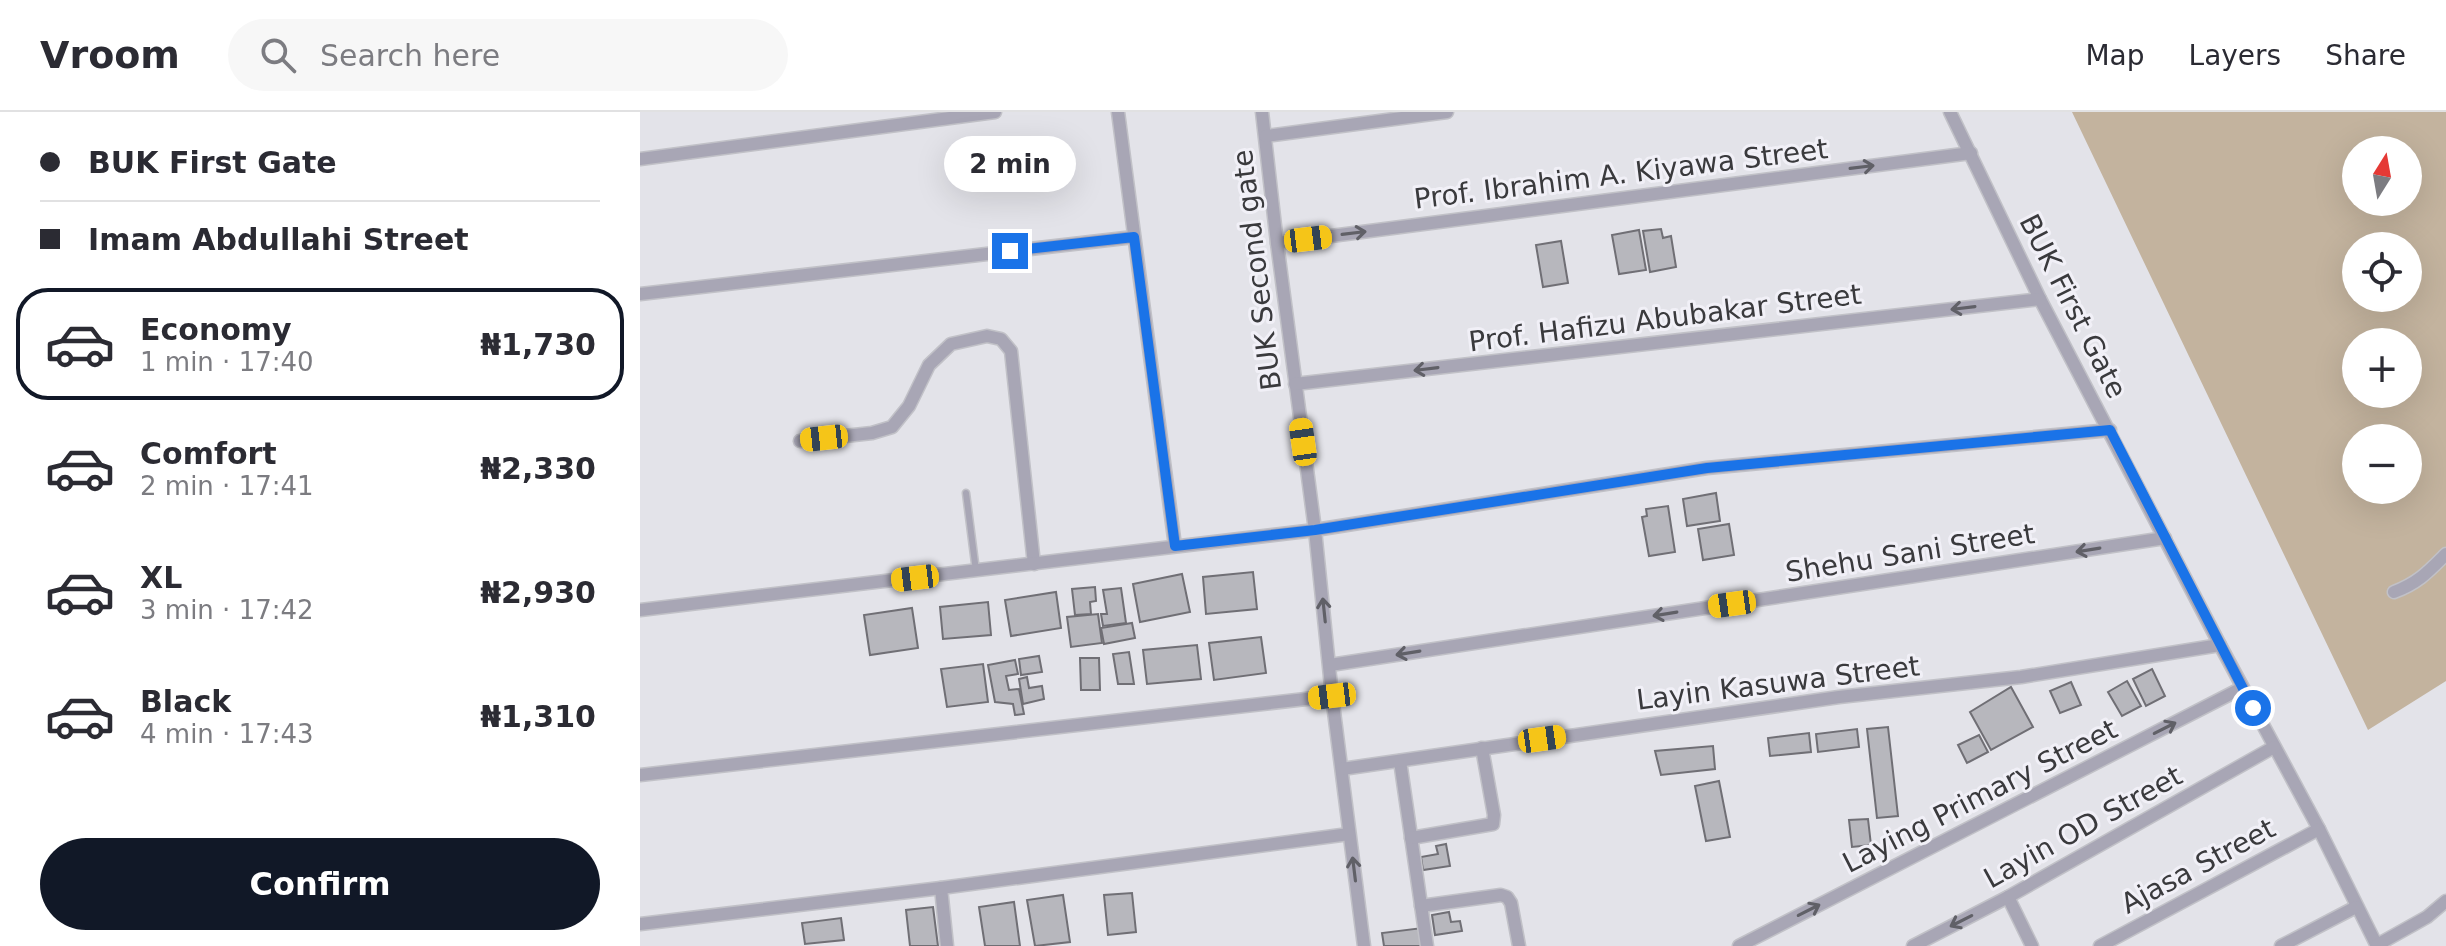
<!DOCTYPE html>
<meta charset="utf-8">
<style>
:root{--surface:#fff;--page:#f7f7f7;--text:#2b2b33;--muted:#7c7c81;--line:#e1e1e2;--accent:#111827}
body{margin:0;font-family:"DejaVu Sans",sans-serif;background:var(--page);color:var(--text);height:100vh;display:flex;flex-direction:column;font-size:30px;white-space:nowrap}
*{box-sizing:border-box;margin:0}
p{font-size:26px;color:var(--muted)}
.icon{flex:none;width:44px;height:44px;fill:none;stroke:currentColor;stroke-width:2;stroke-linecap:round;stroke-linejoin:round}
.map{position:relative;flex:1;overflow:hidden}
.side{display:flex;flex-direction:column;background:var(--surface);width:640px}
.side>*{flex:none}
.banner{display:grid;align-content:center;height:176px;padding:0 40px;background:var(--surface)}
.needle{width:52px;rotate:11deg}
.controls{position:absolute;left:1702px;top:24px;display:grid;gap:16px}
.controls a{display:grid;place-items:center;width:80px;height:80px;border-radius:50%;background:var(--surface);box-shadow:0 8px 32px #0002;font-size:40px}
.end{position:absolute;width:36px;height:36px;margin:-18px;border:10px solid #1a73e8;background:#fff;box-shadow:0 0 0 4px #fff}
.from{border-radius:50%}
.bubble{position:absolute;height:56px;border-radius:28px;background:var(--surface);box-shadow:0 8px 32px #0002;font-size:26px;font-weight:800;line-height:56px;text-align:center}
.car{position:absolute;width:24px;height:48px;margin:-24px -12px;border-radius:10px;box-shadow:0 0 6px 2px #0007;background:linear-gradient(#f5c518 24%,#345 0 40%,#f5c518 0 76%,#345 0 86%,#f5c518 0)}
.banner b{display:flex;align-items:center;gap:28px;height:76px;font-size:30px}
.banner b+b{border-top:2px solid var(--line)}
.banner i{width:20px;height:20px;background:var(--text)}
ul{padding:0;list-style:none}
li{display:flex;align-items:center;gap:24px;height:112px;margin:0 16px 12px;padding:0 24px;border:4px solid transparent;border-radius:32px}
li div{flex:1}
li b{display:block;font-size:30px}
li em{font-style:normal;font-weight:800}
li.current{border-color:var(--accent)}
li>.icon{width:72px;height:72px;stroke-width:1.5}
.cta{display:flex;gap:16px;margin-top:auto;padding:16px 40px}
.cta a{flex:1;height:92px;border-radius:48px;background:var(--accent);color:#fff;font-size:32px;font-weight:800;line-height:92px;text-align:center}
header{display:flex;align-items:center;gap:48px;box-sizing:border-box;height:112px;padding:0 40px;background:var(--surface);border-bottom:2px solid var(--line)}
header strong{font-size:38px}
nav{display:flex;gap:44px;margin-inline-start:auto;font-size:28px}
.search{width:560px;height:72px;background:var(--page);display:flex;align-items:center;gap:20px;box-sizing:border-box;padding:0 28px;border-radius:44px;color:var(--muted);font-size:30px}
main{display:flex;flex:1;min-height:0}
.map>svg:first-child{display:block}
.green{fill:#c3b39e;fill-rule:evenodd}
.building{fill:#b7b7bd;stroke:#706f75;stroke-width:2}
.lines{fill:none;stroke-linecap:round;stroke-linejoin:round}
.service-casing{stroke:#c1c1c7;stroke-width:9}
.minor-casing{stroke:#c1c1c7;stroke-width:15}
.service{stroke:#a8a6b5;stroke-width:6}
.minor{stroke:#a8a6b5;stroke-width:12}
.oneway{stroke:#606067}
.route{stroke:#1a73e8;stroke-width:10}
.labels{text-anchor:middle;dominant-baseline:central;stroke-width:6;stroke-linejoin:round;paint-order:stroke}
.street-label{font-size:28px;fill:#3a3a3d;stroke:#f1f0f7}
</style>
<header>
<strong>Vroom</strong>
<div class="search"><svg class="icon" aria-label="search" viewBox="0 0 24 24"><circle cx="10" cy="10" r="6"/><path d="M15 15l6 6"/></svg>Search here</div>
<nav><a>Map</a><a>Layers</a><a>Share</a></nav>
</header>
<main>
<section class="side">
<div class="banner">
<b><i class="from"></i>BUK First Gate</b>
<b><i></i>Imam Abdullahi Street</b>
</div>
<ul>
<li class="current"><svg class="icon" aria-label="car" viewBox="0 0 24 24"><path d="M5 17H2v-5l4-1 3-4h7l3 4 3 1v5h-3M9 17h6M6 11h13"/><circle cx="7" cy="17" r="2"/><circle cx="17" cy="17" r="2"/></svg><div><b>Economy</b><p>1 min · 17:40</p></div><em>₦1,730</em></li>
<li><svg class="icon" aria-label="car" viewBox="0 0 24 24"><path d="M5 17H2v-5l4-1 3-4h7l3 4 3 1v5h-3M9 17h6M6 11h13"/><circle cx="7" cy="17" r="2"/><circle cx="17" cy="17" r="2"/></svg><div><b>Comfort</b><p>2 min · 17:41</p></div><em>₦2,330</em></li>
<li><svg class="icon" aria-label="car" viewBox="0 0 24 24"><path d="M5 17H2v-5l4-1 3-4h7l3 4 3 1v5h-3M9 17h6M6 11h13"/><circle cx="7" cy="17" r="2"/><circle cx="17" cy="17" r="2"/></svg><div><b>XL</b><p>3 min · 17:42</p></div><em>₦2,930</em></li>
<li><svg class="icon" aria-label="car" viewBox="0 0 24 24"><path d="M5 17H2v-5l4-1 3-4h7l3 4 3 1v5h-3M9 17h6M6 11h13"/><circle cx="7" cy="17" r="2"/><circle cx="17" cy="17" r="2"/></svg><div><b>Black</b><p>4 min · 17:43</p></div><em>₦1,310</em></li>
</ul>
<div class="cta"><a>Confirm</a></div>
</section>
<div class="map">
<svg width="1806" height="834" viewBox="0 0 1806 834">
<rect width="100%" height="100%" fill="#e3e3e9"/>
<!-- green -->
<path class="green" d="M1432 0H1806V569L1728 618ZM1716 38H1768V90H1716ZM1716 134H1768V186H1716ZM1716 230H1768V282H1716ZM1716 326H1768V378H1716Z"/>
<!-- building -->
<g class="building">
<polygon points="1021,117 1023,126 1031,124 1036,155 1010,160 1003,119"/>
<polygon points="999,118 1006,158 979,162 972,123"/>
<polygon points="921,129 928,171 903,175 896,133"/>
<polygon points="1076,381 1080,409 1047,414 1043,387"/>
<polygon points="1028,394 1035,440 1009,444 1002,405 1007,404 1006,397"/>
<polygon points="1089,412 1094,443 1063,448 1058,417"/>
<polygon points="613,460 617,497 566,502 563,465"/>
<polygon points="542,462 550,500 500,510 493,472"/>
<polygon points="455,475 456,489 450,490 451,502 435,503 432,477"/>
<polygon points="481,476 486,511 463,514 461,502 467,502 463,478"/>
<polygon points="416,480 421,516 371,524 365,488"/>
<polygon points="348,490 351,523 303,527 300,495"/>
<polygon points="272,496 278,536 230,543 224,503"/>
<polygon points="458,502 462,531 431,535 427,505"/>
<polygon points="492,511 495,526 464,532 461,516"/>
<polygon points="621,525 626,561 574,568 569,531"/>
<polygon points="557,533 561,567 507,572 503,538"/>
<polygon points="489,540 494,572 478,572 473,542"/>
<polygon points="399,544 402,560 381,563 379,547"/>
<polygon points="440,546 459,546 460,578 441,578"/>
<polygon points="375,548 378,562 366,564 369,578 379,577 384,602 375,603 373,592 355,590 348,553"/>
<polygon points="343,552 348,590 307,595 301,557"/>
<polygon points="1512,557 1525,584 1506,594 1493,567"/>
<polygon points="387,565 389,576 402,574 404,587 383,592 379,567"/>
<polygon points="1487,569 1501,594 1482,604 1468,580"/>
<polygon points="1431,570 1441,593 1420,601 1410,579"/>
<polygon points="1371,575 1393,615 1351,638 1330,600"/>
<polygon points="1248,615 1258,704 1237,706 1227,617"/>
<polygon points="1217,617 1219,635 1178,640 1176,622"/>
<polygon points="1169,621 1171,640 1130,644 1128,626"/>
<polygon points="1339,623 1348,640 1327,651 1318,633"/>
<polygon points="1073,634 1075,657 1021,663 1015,639"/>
<polygon points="1079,669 1090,725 1066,729 1055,674"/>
<polygon points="1228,707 1231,733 1212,735 1209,708"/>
<polygon points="806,732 810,754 783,758 781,745 798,742 796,734"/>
<polygon points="492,781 496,820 468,823 464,783"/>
<polygon points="423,783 430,830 395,834 387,788"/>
<polygon points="374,790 380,834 345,834 339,795"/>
<polygon points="293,795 298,834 270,834 266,798"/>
<polygon points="809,800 811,810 820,809 822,819 795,823 792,803"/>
<polygon points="201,806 204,828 165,832 162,811"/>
<polygon points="782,816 784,834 744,834 742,821"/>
</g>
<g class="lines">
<defs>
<polyline id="service" points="326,381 336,459"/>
<g id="minor">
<polyline points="478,0 535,434"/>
<polyline points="622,0 637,131 675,418 692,584 724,834"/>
<polyline points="1310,0 1400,187 1580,533 1679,717 1737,834"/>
<polyline points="626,24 807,0"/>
<polyline points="0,47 355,0"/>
<polyline points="637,131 1331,41"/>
<polyline points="0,182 494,125"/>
<polyline points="655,272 1400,187"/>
<polyline points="160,329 232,321 252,315 269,294 289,253 311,232 347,224 361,227 371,239 394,452"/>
<path d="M1754 480C1778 471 1788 460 1806 442"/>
<polyline points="0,498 675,418 1067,356 1470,318"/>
<polyline points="690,553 1525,426"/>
<polyline points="760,649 787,834"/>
<polyline points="702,657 1199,585 1381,565 1580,533"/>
<polyline points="0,663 692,584"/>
<polyline points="771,726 853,712 854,703 842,636"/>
<polyline points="301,776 307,834"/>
<polyline points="1368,785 1392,834"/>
<polyline points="781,794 861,783 867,785 871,791 879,834"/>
<polyline points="0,812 301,776 709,722"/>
<polyline points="1737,833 1787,805 1806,789"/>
<polyline points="1099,834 1602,576"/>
<polyline points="1273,834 1368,785 1634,635"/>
<polyline points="1460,834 1679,717"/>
<polyline points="1641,834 1716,795"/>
</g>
</defs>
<!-- service casing -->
<use href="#service" class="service-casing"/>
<!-- minor casing -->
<use href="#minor" class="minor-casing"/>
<!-- service -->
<use href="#service" class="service"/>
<!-- minor -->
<use href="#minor" class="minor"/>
</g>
<!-- one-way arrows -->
<defs><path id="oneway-shaft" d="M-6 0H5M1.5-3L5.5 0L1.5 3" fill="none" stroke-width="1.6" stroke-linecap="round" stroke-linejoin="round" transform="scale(2)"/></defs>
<g class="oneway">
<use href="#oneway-shaft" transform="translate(1222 55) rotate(-7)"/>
<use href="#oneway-shaft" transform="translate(714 121) rotate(-7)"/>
<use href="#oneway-shaft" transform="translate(1323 196) rotate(173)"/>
<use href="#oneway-shaft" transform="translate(786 257) rotate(173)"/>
<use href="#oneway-shaft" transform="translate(1448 438) rotate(171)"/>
<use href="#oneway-shaft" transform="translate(684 498) rotate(-96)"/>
<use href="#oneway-shaft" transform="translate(1025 502) rotate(171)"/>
<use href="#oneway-shaft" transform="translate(768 541) rotate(171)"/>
<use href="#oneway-shaft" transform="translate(1525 616) rotate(-27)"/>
<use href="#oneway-shaft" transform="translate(714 757) rotate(-97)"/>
<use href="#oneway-shaft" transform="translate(1169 798) rotate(-27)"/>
<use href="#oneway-shaft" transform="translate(1321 809) rotate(153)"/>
</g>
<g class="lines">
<!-- route -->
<polyline class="route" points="370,139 494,125 535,434 675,418 1067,356 1470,318 1613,596"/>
</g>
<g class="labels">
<!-- street labels -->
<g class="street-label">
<text transform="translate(981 62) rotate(-7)">Prof. Ibrahim A. Kiyawa Street</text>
<text transform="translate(617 158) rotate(-97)">BUK Second gate</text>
<text transform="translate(1433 194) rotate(63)">BUK First Gate</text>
<text transform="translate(1025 206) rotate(-7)">Prof. Hafizu Abubakar Street</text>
<text transform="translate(1270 441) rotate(-9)">Shehu Sani Street</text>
<text transform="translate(1138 571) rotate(-7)">Layin Kasuwa Street</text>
<text transform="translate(1340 684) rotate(-27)">Laying Primary Street</text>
<text transform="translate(1443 715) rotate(-29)">Layin OD Street</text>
<text transform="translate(1558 754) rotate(-28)">Ajasa Street</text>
</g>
</g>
</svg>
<div class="controls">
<a><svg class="needle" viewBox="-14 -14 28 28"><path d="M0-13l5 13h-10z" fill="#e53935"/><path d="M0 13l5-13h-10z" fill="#7c7c81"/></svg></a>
<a><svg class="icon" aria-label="locate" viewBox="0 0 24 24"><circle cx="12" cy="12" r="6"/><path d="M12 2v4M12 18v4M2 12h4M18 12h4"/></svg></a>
<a>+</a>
<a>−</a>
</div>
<i class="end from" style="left:1613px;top:596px"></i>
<i class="end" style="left:370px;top:139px"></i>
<div class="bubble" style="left:304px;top:24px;width:132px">2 min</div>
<i class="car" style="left:668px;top:127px;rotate:83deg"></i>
<i class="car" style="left:184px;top:326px;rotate:264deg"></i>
<i class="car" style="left:663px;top:330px;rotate:352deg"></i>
<i class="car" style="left:275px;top:466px;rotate:263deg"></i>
<i class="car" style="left:1092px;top:492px;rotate:262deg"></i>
<i class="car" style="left:692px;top:584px;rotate:263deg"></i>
<i class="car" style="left:902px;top:627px;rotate:82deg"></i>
</div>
</main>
